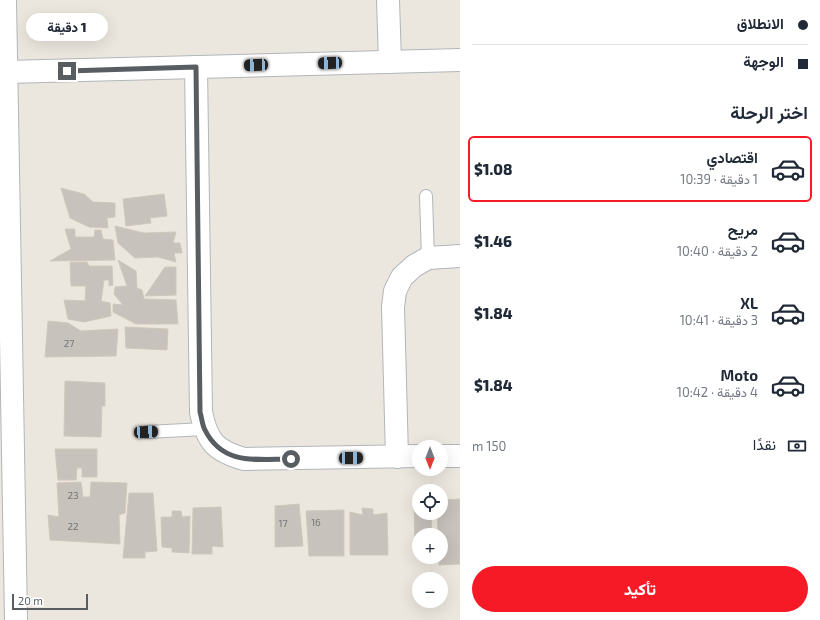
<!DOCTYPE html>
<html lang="ar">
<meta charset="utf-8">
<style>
:root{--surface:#fff;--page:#f6f6f7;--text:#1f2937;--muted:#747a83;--line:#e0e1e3;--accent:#f61a26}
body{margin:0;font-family:"Exo 2",Vazirmatn,sans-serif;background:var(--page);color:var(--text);direction:rtl;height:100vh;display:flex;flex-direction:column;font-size:15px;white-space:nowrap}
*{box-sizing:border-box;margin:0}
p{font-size:13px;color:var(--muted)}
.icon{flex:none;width:22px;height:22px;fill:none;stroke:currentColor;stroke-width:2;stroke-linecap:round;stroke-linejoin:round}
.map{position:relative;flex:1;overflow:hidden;direction:ltr}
.sheet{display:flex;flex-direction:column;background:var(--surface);width:360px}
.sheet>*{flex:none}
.hud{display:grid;align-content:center;height:88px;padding:0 12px;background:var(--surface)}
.needle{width:26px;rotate:180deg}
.controls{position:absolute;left:412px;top:440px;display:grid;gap:8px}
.controls a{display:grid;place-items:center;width:36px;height:36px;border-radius:50%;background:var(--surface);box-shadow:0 4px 16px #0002;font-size:20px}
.scale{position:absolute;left:12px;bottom:10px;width:76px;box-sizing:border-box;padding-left:4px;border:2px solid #575d61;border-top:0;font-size:11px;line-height:14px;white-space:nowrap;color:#575d61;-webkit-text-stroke:3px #fff;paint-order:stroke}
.end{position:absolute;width:18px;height:18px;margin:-9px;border:5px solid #575d61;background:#fff;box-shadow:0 0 0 2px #fff}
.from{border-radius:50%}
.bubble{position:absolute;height:28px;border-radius:14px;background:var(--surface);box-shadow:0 4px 16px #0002;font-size:13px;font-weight:800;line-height:28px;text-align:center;direction:rtl}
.car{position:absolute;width:12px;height:24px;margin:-12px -6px;border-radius:5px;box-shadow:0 0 3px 1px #0007;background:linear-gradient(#222 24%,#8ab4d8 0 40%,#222 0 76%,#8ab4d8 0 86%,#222 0)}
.hud b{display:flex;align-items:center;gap:14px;height:38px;font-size:15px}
.hud b+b{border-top:1px solid var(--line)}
.hud i{width:10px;height:10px;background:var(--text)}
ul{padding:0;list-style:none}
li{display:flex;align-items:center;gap:12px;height:66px;margin:0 8px 6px;padding:0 4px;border:2px solid transparent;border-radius:6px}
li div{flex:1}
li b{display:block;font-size:15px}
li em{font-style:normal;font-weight:800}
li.active{border-color:var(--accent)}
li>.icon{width:36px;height:36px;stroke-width:1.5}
h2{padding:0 12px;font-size:18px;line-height:48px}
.pay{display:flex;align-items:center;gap:10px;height:44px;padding:0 12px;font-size:15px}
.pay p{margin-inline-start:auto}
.action{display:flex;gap:8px;margin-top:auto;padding:8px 12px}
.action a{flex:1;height:46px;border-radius:24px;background:var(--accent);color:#fff;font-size:16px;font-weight:800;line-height:46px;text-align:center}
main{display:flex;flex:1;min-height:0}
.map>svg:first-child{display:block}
.building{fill:#c7c2bb;stroke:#d1c8bc}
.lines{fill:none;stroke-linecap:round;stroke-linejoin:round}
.lane-casing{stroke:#b1b6bb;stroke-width:14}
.street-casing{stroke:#b1b6bb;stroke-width:24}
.lane{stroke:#fff;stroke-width:12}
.street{stroke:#fff;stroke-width:22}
.route{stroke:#575d61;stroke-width:5}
.labels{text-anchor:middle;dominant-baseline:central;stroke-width:3;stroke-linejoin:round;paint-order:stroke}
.number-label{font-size:10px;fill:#737678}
</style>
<main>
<section class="sheet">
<div class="hud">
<b><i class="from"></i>الانطلاق</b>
<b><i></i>الوجهة</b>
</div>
<h2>اختر الرحلة</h2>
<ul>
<li class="active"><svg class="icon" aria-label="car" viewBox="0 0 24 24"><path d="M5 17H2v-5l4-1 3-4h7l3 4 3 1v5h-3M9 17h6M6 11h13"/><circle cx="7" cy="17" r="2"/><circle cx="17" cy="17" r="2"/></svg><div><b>اقتصادي</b><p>1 دقيقة · 10:39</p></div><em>$1.08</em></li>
<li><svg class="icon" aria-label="car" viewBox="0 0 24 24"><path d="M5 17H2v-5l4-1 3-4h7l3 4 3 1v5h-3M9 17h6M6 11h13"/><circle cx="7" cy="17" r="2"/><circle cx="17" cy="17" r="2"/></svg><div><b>مريح</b><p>2 دقيقة · 10:40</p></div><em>$1.46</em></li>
<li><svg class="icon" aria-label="car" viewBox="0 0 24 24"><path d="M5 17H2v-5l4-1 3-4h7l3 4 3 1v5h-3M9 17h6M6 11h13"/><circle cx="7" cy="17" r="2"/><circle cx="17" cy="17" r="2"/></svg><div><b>XL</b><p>3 دقيقة · 10:41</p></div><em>$1.84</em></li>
<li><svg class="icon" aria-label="car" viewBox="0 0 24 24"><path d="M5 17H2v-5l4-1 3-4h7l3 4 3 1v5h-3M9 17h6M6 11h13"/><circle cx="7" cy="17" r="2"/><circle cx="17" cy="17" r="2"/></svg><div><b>Moto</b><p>4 دقيقة · 10:42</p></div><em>$1.84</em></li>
</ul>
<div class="pay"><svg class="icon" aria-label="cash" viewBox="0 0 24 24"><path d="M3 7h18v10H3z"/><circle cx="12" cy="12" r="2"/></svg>نقدًا<p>150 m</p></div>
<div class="action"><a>تأكيد</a></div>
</section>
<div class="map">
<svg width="460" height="620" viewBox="0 0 460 620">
<rect width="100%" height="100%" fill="#ece7de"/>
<!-- building -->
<g class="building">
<polygon points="61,188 84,194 93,202 115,203 115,217 107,218 108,228 89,227 70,218"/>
<polygon points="164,194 167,216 150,218 151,223 126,226 123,199"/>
<polygon points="115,226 144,233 176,232 173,243 180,243 182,253 174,253 176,262 158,257 135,258 118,243"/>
<polygon points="65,229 75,229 75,237 94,237 95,230 101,230 103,239 113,240 115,260 50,261 71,249"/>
<polygon points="118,260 136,271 137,288 142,290 144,299 176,300 178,324 136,324 113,312 113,304 123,305 114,294 115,287 127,286"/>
<polygon points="70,262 87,262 89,266 112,266 113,285 109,286 109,280 104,280 101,301 110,303 111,316 84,322 68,319 64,300 85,301 86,286 71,286"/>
<polygon points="165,267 176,267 176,295 145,296"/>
<polygon points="48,321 68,323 81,331 118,329 116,356 45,357"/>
<polygon points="125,327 168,329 167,350 126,348"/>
<polygon points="65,381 105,383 105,406 102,406 101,437 64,436"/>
<polygon points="55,449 97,449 97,477 82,477 82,468 77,468 76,480 58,480"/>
<polygon points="81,482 83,497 90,497 91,482 127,483 125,513 119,515 120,544 50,540 48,515 59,517 57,483"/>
<polygon points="129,493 153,493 157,551 145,552 145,558 123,558"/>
<polygon points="460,499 460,564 439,565 439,557 441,557 441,535 438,535 437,513 441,513 441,500"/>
<polygon points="299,504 303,546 275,547 275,506"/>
<polygon points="414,504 419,504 419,513 432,513 431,535 419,535 419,547 415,547"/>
<polygon points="221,507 223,547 212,546 212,554 192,554 193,508"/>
<polygon points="362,508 373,509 373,515 387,513 388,555 350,555 350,512 363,515"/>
<polygon points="344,510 344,556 309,556 306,511"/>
<polygon points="172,511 181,511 182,517 190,516 189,553 172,552 172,548 162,547 161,517 172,517"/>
</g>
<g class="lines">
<defs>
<g id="lane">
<polyline points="426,196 428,258"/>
<polyline points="147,432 204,429"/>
</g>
<g id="street">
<polyline points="5,0 16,620"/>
<polyline points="388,0 390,62"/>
<path d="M196 67 201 412C207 442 216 451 244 459L419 456"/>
<polyline points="6,72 460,60"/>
<polyline points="441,456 460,456"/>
<polyline points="397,457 393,307 395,291 402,277 414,266 428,258 460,256"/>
</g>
</defs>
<!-- lane casing -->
<use href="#lane" class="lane-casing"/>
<!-- street casing -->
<use href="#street" class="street-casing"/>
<!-- lane -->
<use href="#lane" class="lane"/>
<!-- street -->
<use href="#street" class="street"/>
</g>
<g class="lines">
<!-- route -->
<path class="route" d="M67 71 196 67 200 412C202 418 202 425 205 430 223 466 257 459 291 459"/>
</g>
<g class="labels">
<!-- number labels -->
<g class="number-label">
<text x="69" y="343">27</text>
<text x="73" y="495">23</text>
<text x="316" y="522">16</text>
<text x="283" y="523">17</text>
<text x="73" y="526">22</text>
</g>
</g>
</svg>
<div class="controls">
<a><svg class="needle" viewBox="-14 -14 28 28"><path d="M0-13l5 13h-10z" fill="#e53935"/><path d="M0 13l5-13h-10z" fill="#747a83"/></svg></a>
<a><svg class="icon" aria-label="locate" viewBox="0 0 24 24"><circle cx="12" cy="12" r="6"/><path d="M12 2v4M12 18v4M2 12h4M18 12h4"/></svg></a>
<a>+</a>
<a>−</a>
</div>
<div class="scale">20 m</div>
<i class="end from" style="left:291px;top:459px"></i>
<i class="end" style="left:67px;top:71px"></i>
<div class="bubble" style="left:26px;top:13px;width:82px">1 دقيقة</div>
<i class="car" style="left:330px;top:63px;rotate:268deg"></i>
<i class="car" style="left:256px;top:65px;rotate:268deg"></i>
<i class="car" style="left:146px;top:432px;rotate:87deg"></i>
<i class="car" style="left:351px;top:458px;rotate:89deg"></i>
</div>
</main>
